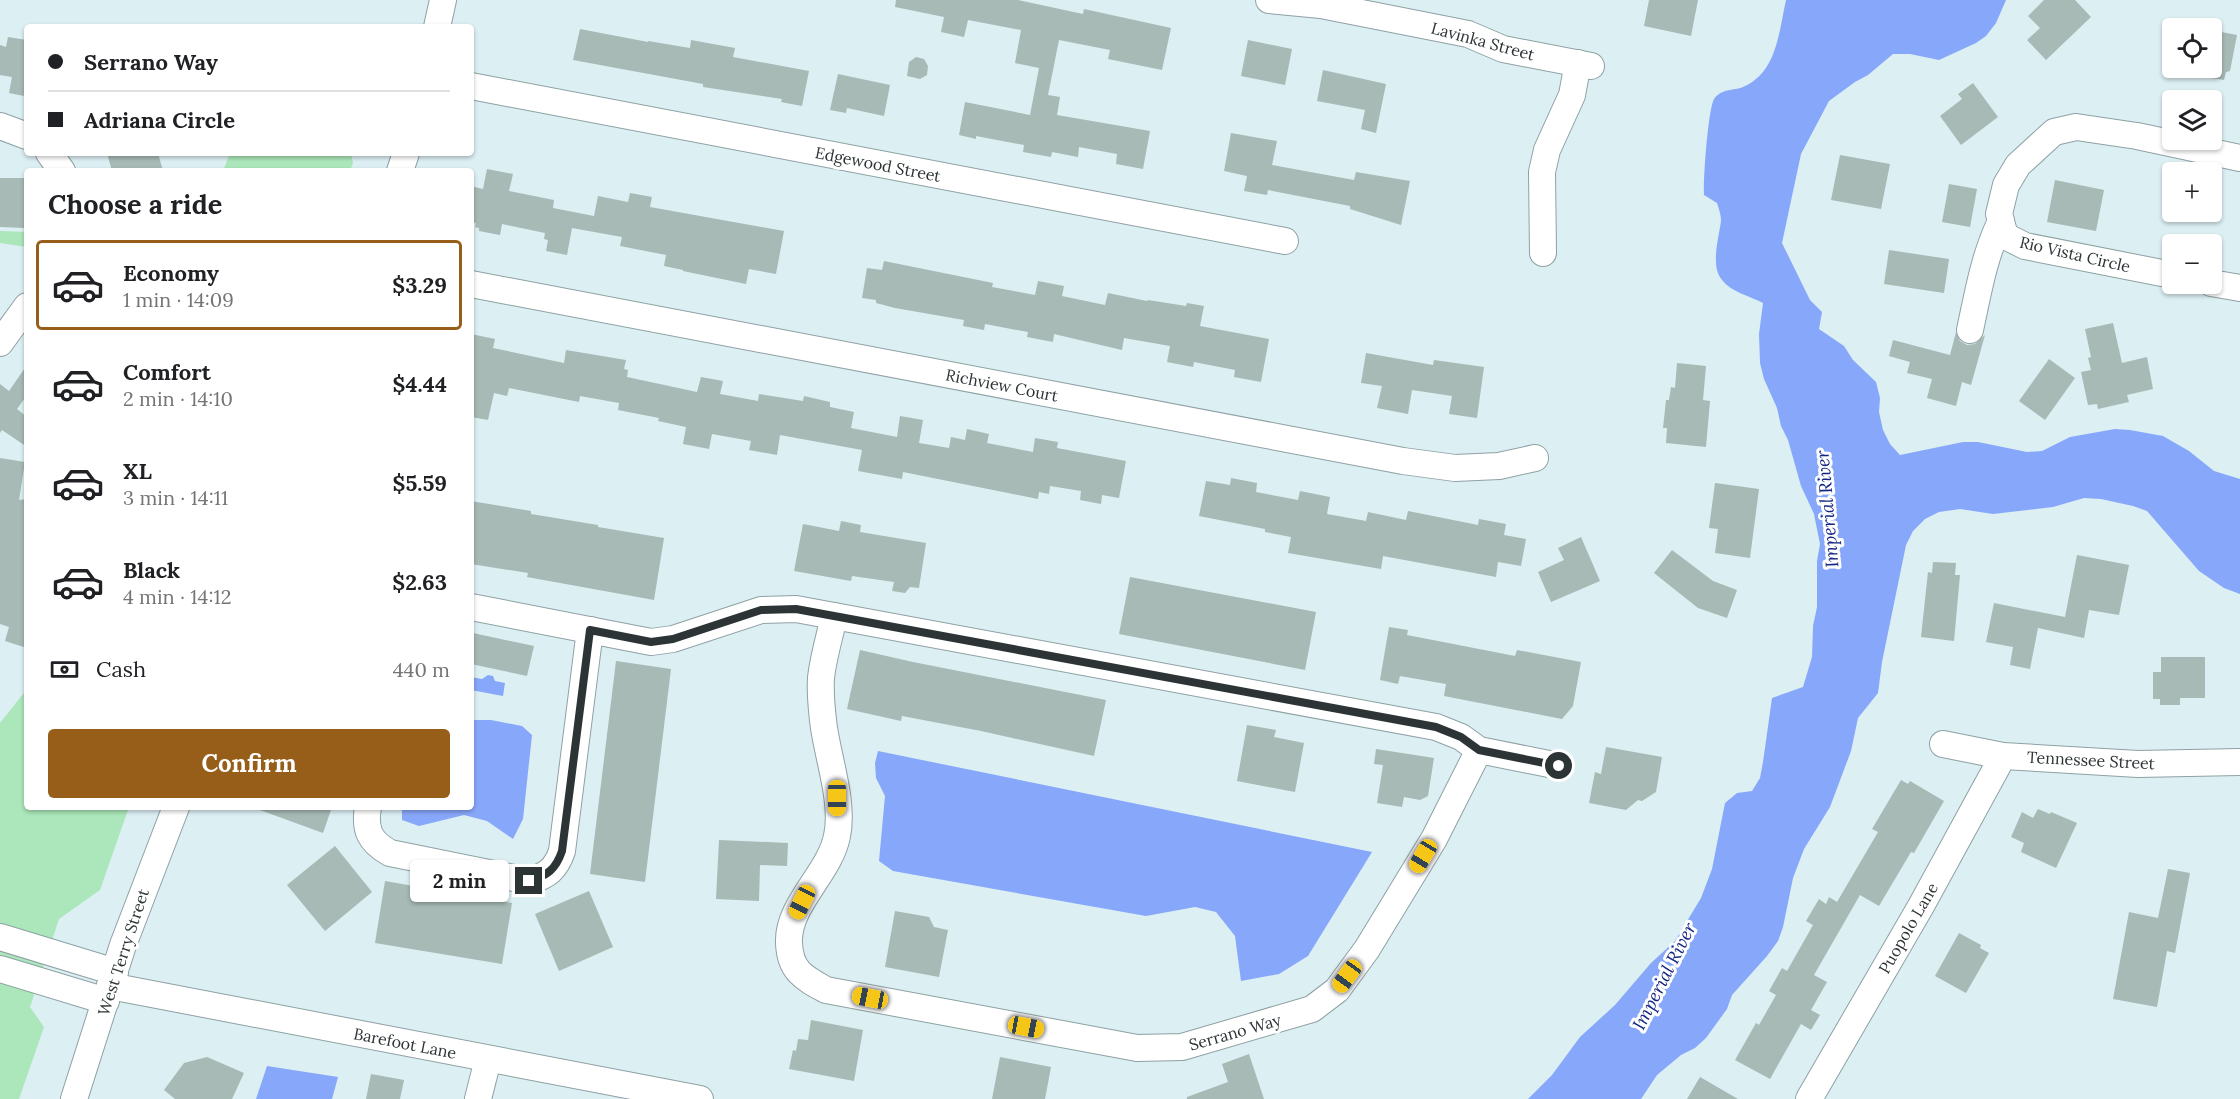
<!DOCTYPE html>
<meta charset="utf-8">
<style>
:root{--surface:#fff;--page:#f2f2f2;--text:#202124;--muted:#757577;--line:#e0e0e0;--accent:#975e1a}
body{margin:0;font-family:Lora,serif;background:var(--page);color:var(--text);height:100vh;display:flex;flex-direction:column;font-size:22px;white-space:nowrap}
*{box-sizing:border-box;margin:0}
p{font-size:20px;color:var(--muted)}
.icon{flex:none;width:33px;height:33px;fill:none;stroke:currentColor;stroke-width:2;stroke-linecap:round;stroke-linejoin:round}
.map{position:relative;flex:1;overflow:hidden}
.drawer{position:absolute;left:24px;top:168px;width:450px;height:642px;display:flex;flex-direction:column;background:var(--surface);border-radius:6px;box-shadow:0 2px 4px #0004}
.drawer>*{flex:none}
.top-card{position:absolute;left:24px;top:24px;width:450px;height:132px;border-radius:6px;box-shadow:0 2px 4px #0004;display:grid;align-content:center;height:132px;padding:0 24px;background:var(--surface)}
.buttons{position:absolute;left:2162px;top:18px;display:grid;gap:12px}
.buttons a{display:grid;place-items:center;width:60px;height:60px;border-radius:6px;background:var(--surface);box-shadow:0 2px 4px #0004;font-size:30px}
.end{position:absolute;width:27px;height:27px;margin:-14px;border:8px solid #2d3436;background:#fff;box-shadow:0 0 0 3px #fff}
.from{border-radius:50%}
.bubble{position:absolute;height:42px;border-radius:6px;background:var(--surface);box-shadow:0 2px 4px #0004;font-size:20px;font-weight:800;line-height:42px;text-align:center}
.car{position:absolute;width:18px;height:36px;margin:-18px -9px;border-radius:8px;box-shadow:0 0 4px 2px #0007;background:linear-gradient(#f5c518 24%,#345 0 40%,#f5c518 0 76%,#345 0 86%,#f5c518 0)}
.top-card b{display:flex;align-items:center;gap:21px;height:57px;font-size:22px}
.top-card b+b{border-top:2px solid var(--line)}
.top-card i{width:15px;height:15px;background:var(--text)}
ul{padding:0;list-style:none}
li{display:flex;align-items:center;gap:18px;height:90px;margin:0 12px 9px;padding:0 12px;border:3px solid transparent;border-radius:6px}
li div{flex:1}
li b{display:block;font-size:22px}
li em{font-style:normal;font-weight:800}
li.selected{border-color:var(--accent)}
li>.icon{width:54px;height:54px;stroke-width:1.5}
h2{padding:0 24px;font-size:27px;line-height:72px}
.pay{display:flex;align-items:center;gap:15px;height:66px;padding:0 24px;font-size:22px}
.pay p{margin-inline-start:auto}
.primary-button{display:flex;gap:12px;margin-top:auto;padding:12px 24px}
.primary-button a{flex:1;height:69px;border-radius:6px;background:var(--accent);color:#fff;font-size:24px;font-weight:800;line-height:69px;text-align:center}
.map>svg:first-child{display:block}
.green{fill:#abe7ba}
.water{fill:#87a7fa}
.building{fill:#a7bab5}
.lines{fill:none;stroke-linecap:round;stroke-linejoin:round}
.minor-casing{stroke:#8ea1a4;stroke-width:28}
.minor{stroke:#fff;stroke-width:26}
.route{stroke:#2d3436;stroke-width:8}
.labels{text-anchor:middle;dominant-baseline:central;stroke-width:6;stroke-linejoin:round;paint-order:stroke}
.street-label{font-size:16px;fill:#2d3436;stroke:#fff}
.water-label{font-size:18px;font-style:italic;fill:#132683;stroke:#fff}
</style>
<div class="map">
<svg width="2240" height="1099" viewBox="0 0 2240 1099">
<rect width="100%" height="100%" fill="#dceff3"/>
<!-- green -->
<g class="green">
<polygon points="230,153 351,153 353,163 350,171 223,171"/>
<polygon points="0,231 27,232 27,247 0,243"/>
<polygon points="27,689 27,807 129,807 100,890 59,919 30,1007 44,1027 19,1099 0,1099 0,723"/>
</g>
<!-- water -->
<g class="water">
<path d="M1786 0H2006L1996 23 1986 36 1976 43 1939 60 1910 54H1893L1868 75 1855 82 1829 101 1801 154 1782 243 1810 300 1822 312 1819 329 1844 346 1853 360 1876 382 1880 398 1879 412 1883 430 1890 444 1900 455 1963 442H1978L2027 452 2042 451 2070 437 2115 429 2130 430 2163 436 2189 451 2214 471 2240 479V594L2224 588 2199 571 2147 511 2133 506 2101 499 2084 498 2053 507 1993 514 1960 509 1939 512 1925 519 1913 531 1906 545 1882 662 1878 693 1858 718 1851 751 1830 807 1804 849 1793 878 1783 927 1778 941 1767 956 1732 995 1727 1009 1706 1038 1695 1048 1681 1055 1657 1075 1641 1099H1528L1552 1075 1580 1037 1615 1005 1651 963 1675 941 1701 898 1712 869 1725 803 1737 793 1752 791 1760 778 1763 762 1772 698 1803 687 1812 657 1813 626 1817 607V561L1820 544 1814 514 1801 486 1788 440 1781 426 1777 408 1764 379 1760 363 1759 334 1763 303C1750 296 1731 292 1722 280 1710 266 1719 237 1721 221 1721 215 1719 209 1717 203L1704 195C1703 181 1708 110 1714 99 1722 88 1733 91 1743 87 1777 73 1779 31 1786 0Z"/>
<polygon points="488,675 493,676 495,681 505,683 503,696 471,690 471,677 482,679"/>
<polygon points="471,720 491,720 522,726 532,735 523,819 513,839 487,821 464,815 419,826 402,820 402,807 471,807"/>
<polygon points="878,751 1372,852 1308,956 1279,974 1241,981 1235,936 1216,912 1195,907 1146,916 893,871 879,861 885,796 876,778 875,763"/>
<polygon points="267,1066 338,1077 332,1099 256,1099"/>
</g>
<!-- building -->
<g class="building">
<polygon points="896,0 1018,0 1083,14 1084,9 1171,28 1162,70 1108,59 1110,50 1059,40 1048,95 1060,97 1057,115 1150,131 1143,169 1116,164 1117,154 1079,147 1078,157 1052,152 1051,157 1023,152 1024,145 976,136 976,139 959,135 965,102 1030,115 1039,68 1015,63 1021,30 968,20 964,37 941,32 944,17 895,7"/>
<polygon points="1649,0 1698,0 1691,36 1644,26"/>
<polygon points="2044,0 2075,0 2091,17 2046,60 2027,40 2040,28 2028,16"/>
<polygon points="580,29 648,42 648,41 690,48 691,40 735,48 733,57 809,71 802,106 781,102 782,99 703,87 703,84 573,60"/>
<polygon points="2211,30 2237,35 2230,71 2226,72 2224,80 2211,78"/>
<polygon points="8,37 27,40 27,81 24,96 9,93 12,77 0,75 0,45 6,47"/>
<polygon points="1248,40 1292,49 1285,85 1241,76"/>
<polygon points="916,57 924,59 928,66 927,75 920,79 907,76 909,62"/>
<polygon points="1323,70 1386,84 1376,133 1361,129 1365,110 1317,101"/>
<polygon points="838,74 890,85 884,116 847,108 846,113 830,110"/>
<polygon points="1973,83 1998,117 1961,145 1940,116 1962,99 1958,94"/>
<polygon points="1231,133 1277,141 1272,165 1354,180 1356,172 1410,181 1401,225 1350,209 1350,206 1268,190 1267,195 1244,191 1247,176 1224,171"/>
<polygon points="107,153 158,153 163,171 112,171"/>
<polygon points="1840,155 1890,164 1881,209 1831,200"/>
<polygon points="487,169 513,174 509,191 554,200 553,208 594,216 598,196 628,202 630,193 652,197 650,207 784,231 776,274 749,269 746,284 683,271 683,270 664,266 666,255 620,246 622,237 572,228 567,255 546,251 548,240 544,239 545,233 502,224 500,235 479,231 479,228 475,227 476,223 471,222 471,186 483,189"/>
<polygon points="0,178 25,178 25,228 0,227"/>
<polygon points="2055,180 2104,190 2096,231 2047,222"/>
<polygon points="1949,184 1977,189 1970,227 1942,222"/>
<polygon points="1889,250 1949,259 1944,293 1884,284"/>
<polygon points="884,261 993,283 992,287 1035,295 1038,281 1064,286 1062,296 1105,305 1108,293 1147,301 1148,300 1186,306 1187,303 1204,306 1200,326 1269,339 1261,382 1234,377 1235,370 1194,362 1193,367 1167,362 1170,346 1124,338 1122,350 1054,334 1053,342 1027,337 1028,332 985,324 984,330 963,326 964,320 895,308 876,303 876,300 862,298 867,268 882,270"/>
<polygon points="2113,323 2122,363 2147,357 2153,389 2127,395 2129,402 2098,409 2097,404 2088,405 2081,372 2091,370 2088,358 2091,357 2085,329"/>
<polygon points="1956,332 1960,341 1967,345 1975,344 1985,335 1971,385 1962,382 1956,406 1927,398 1932,379 1907,373 1910,362 1889,356 1893,340 1950,355"/>
<polygon points="471,334 495,339 493,348 564,363 566,350 626,360 624,369 628,370 627,377 697,392 701,377 723,381 720,394 758,401 759,394 803,401 804,396 830,402 830,407 854,412 851,428 897,437 900,416 923,420 919,443 949,448 951,437 965,440 967,429 989,434 987,443 1033,452 1035,438 1058,442 1057,448 1126,461 1119,498 1102,495 1101,504 1080,500 1081,491 1050,486 1049,494 1039,492 1038,499 903,472 902,479 858,471 862,450 780,435 777,455 749,450 751,441 712,434 709,449 683,444 686,427 658,421 659,418 618,410 619,403 580,396 579,402 509,388 507,396 494,393 488,420 471,417"/>
<polygon points="1366,353 1433,365 1434,360 1484,367 1477,418 1449,414 1452,396 1412,390 1408,414 1377,408 1382,386 1361,383"/>
<polygon points="2049,359 2075,378 2045,420 2019,401"/>
<polygon points="1677,363 1706,366 1703,400 1710,401 1706,447 1666,443 1667,428 1663,428 1666,400 1669,400 1671,387 1675,388"/>
<polygon points="27,365 27,395 17,409 27,417 27,447 2,430 0,433 0,384 9,391"/>
<polygon points="0,458 25,462 19,500 27,499 27,648 5,641 9,627 0,624"/>
<polygon points="1231,478 1257,483 1256,492 1298,500 1300,491 1330,497 1327,514 1366,521 1368,512 1406,520 1408,511 1478,525 1479,519 1506,524 1504,535 1526,539 1521,566 1498,562 1496,577 1383,556 1381,569 1288,553 1291,537 1265,532 1265,529 1199,516 1206,481 1230,485"/>
<polygon points="1715,483 1759,489 1750,558 1715,553 1718,529 1709,528"/>
<polygon points="471,501 531,511 531,514 598,525 598,527 664,538 654,600 527,577 528,573 471,564"/>
<polygon points="841,521 861,525 860,532 926,543 919,588 910,587 905,593 892,591 894,582 852,576 851,581 794,571 803,524 839,531"/>
<polygon points="1581,537 1600,581 1551,602 1538,572 1564,560 1558,548"/>
<polygon points="1672,550 1713,581 1737,590 1727,618 1698,608 1654,573"/>
<polygon points="2077,555 2129,565 2119,615 2089,610 2084,638 2038,628 2030,669 2010,665 2013,647 1986,642 1994,603 2065,617"/>
<polygon points="1933,562 1956,563 1955,575 1960,575 1954,641 1921,637 1928,572 1932,573"/>
<polygon points="1130,577 1316,612 1305,670 1119,634"/>
<polygon points="1389,627 1408,630 1407,635 1515,656 1517,650 1581,662 1573,706 1562,719 1444,696 1446,684 1400,676 1398,684 1380,680"/>
<polygon points="473,633 534,646 527,676 471,664"/>
<polygon points="860,650 913,662 1106,700 1094,756 981,731 902,716 901,721 847,709"/>
<polygon points="2161,657 2205,657 2205,698 2180,698 2180,705 2160,705 2160,699 2153,699 2153,672 2161,672"/>
<polygon points="616,661 671,669 645,882 590,874"/>
<polygon points="1247,725 1276,730 1274,737 1304,743 1295,792 1237,781"/>
<polygon points="1606,747 1662,757 1656,792 1642,801 1638,800 1626,810 1589,803 1595,772 1601,774"/>
<polygon points="1376,749 1434,758 1428,796 1420,800 1404,797 1402,807 1377,803 1383,765 1374,764"/>
<polygon points="1901,780 1908,784 1910,781 1944,801 1914,853 1911,852 1879,906 1860,895 1814,975 1827,982 1811,1010 1820,1015 1811,1030 1801,1024 1770,1079 1735,1060 1756,1023 1759,1025 1776,995 1769,991 1782,968 1787,971 1813,925 1806,921 1819,899 1826,904 1829,897 1837,902 1878,832 1872,829"/>
<polygon points="258,807 332,807 323,833 257,809"/>
<polygon points="2038,809 2050,814 2051,812 2077,823 2056,868 2021,852 2024,843 2011,837 2022,812 2033,818"/>
<polygon points="719,840 788,843 787,866 760,865 759,901 716,899"/>
<polygon points="335,846 372,892 325,931 287,885"/>
<polygon points="2168,869 2190,873 2175,953 2167,951 2157,1007 2113,999 2129,912 2158,918"/>
<polygon points="385,881 512,903 502,964 375,943"/>
<polygon points="589,891 613,947 559,971 535,914"/>
<polygon points="895,911 929,917 934,927 948,930 939,977 885,967"/>
<polygon points="1959,933 1981,945 1980,948 1989,953 1966,993 1935,976"/>
<polygon points="811,1020 863,1030 854,1081 789,1069 793,1050 796,1051 798,1039 808,1040"/>
<polygon points="1249,1054 1264,1099 1187,1099 1187,1097 1228,1082 1222,1064"/>
<polygon points="207,1057 244,1073 232,1099 175,1099 164,1090 184,1063"/>
<polygon points="1000,1057 1051,1067 1045,1099 992,1099"/>
<polygon points="371,1074 404,1080 400,1099 366,1099"/>
<polygon points="1700,1077 1738,1099 1687,1099"/>
</g>
<g class="lines">
<defs>
<g id="minor">
<polyline points="1269,0 1321,5 1468,34 1503,49 1591,66"/>
<polyline points="437,27 443,0"/>
<polyline points="471,86 1285,241"/>
<polyline points="0,126 27,136"/>
<polyline points="49,153 62,171"/>
<polyline points="400,171 406,153"/>
<polyline points="1543,253 1542,172 1547,150 1572,95 1578,63"/>
<polyline points="2172,275 2025,246 2005,236 1999,214 2006,185 2018,165 2054,132 2076,127 2137,136 2240,158"/>
<polyline points="2211,283 2240,288"/>
<polyline points="471,284 1403,461 1455,468 1499,466 1535,458"/>
<path d="M1970 330C1978 293 1984 256 2001 221"/>
<polyline points="0,343 27,306"/>
<polyline points="471,607 651,642 673,639 761,610 796,609 1436,727 1461,737 1479,750 1559,766"/>
<path d="M834 616C830 636 823 658 821 678 820 694 822 713 824 728 829 761 844 804 837 836 830 873 787 905 789 943 790 971 804 978 826 990L1137 1048 1182 1047 1312 1009 1337 990 1367 949 1434 839 1479 750"/>
<polyline points="1943,744 2003,756 2138,764 2240,762"/>
<path d="M368 807C364 830 370 842 390 853L529 881C547 876 556 869 562 851L590 630"/>
<polyline points="0,937 115,972"/>
<polyline points="0,969 106,1001"/>
<polyline points="110,986 700,1099"/>
<polyline points="74,1099 123,945 176,807"/>
<polyline points="478,1099 488,1059"/>
<polyline points="1809,1099 1921,906 2003,756"/>
</g>
</defs>
<!-- minor casing -->
<use href="#minor" class="minor-casing"/>
<!-- minor -->
<use href="#minor" class="minor"/>
</g>
<g class="lines">
<!-- route -->
<path class="route" d="M529 881C547 876 556 869 562 851L590 630 651 642 673 639 761 610 796 609 834 616 1436 727 1461 737 1479 750 1559 766"/>
</g>
<g class="labels">
<!-- street labels -->
<g class="street-label">
<text transform="translate(1483 41) rotate(15)">Lavinka Street</text>
<text transform="translate(878 164) rotate(11)">Edgewood Street</text>
<text transform="translate(2075 254) rotate(13)">Rio Vista Circle</text>
<text transform="translate(1002 385) rotate(11)">Richview Court</text>
<text transform="translate(2091 760) rotate(3)">Tennessee Street</text>
<text transform="translate(1908 928) rotate(-60)">Puopolo Lane</text>
<text transform="translate(123 952) rotate(-72)">West Terry Street</text>
<text transform="translate(1235 1032) rotate(-16)">Serrano Way</text>
<text transform="translate(405 1043) rotate(11)">Barefoot Lane</text>
</g>
<!-- water labels -->
<g class="water-label">
<text transform="translate(1827 509) rotate(-95)">Imperial River</text>
<text transform="translate(1664 976) rotate(-63)">Imperial River</text>
</g>
</g>
</svg>
<div class="buttons">
<a><svg class="icon" aria-label="locate" viewBox="0 0 24 24"><circle cx="12" cy="12" r="6"/><path d="M12 2v4M12 18v4M2 12h4M18 12h4"/></svg></a>
<a><svg class="icon" aria-label="layers" viewBox="0 0 24 24"><path d="M12 4l9 5-9 5-9-5zM3 14l9 5 9-5"/></svg></a>
<a>+</a>
<a>−</a>
</div>
<i class="end from" style="left:1559px;top:766px"></i>
<i class="end" style="left:529px;top:881px"></i>
<div class="bubble" style="left:410px;top:860px;width:99px">2 min</div>
<i class="car" style="left:837px;top:798px;rotate:180deg"></i>
<i class="car" style="left:1423px;top:856px;rotate:211deg"></i>
<i class="car" style="left:802px;top:902px;rotate:206deg"></i>
<i class="car" style="left:1347px;top:976px;rotate:216deg"></i>
<i class="car" style="left:870px;top:998px;rotate:281deg"></i>
<i class="car" style="left:1026px;top:1027px;rotate:101deg"></i>
<div class="top-card">
<b><i class="from"></i>Serrano Way</b>
<b><i></i>Adriana Circle</b>
</div>
<section class="drawer">
<h2>Choose a ride</h2>
<ul>
<li class="selected"><svg class="icon" aria-label="car" viewBox="0 0 24 24"><path d="M5 17H2v-5l4-1 3-4h7l3 4 3 1v5h-3M9 17h6M6 11h13"/><circle cx="7" cy="17" r="2"/><circle cx="17" cy="17" r="2"/></svg><div><b>Economy</b><p>1 min · 14:09</p></div><em>$3.29</em></li>
<li><svg class="icon" aria-label="car" viewBox="0 0 24 24"><path d="M5 17H2v-5l4-1 3-4h7l3 4 3 1v5h-3M9 17h6M6 11h13"/><circle cx="7" cy="17" r="2"/><circle cx="17" cy="17" r="2"/></svg><div><b>Comfort</b><p>2 min · 14:10</p></div><em>$4.44</em></li>
<li><svg class="icon" aria-label="car" viewBox="0 0 24 24"><path d="M5 17H2v-5l4-1 3-4h7l3 4 3 1v5h-3M9 17h6M6 11h13"/><circle cx="7" cy="17" r="2"/><circle cx="17" cy="17" r="2"/></svg><div><b>XL</b><p>3 min · 14:11</p></div><em>$5.59</em></li>
<li><svg class="icon" aria-label="car" viewBox="0 0 24 24"><path d="M5 17H2v-5l4-1 3-4h7l3 4 3 1v5h-3M9 17h6M6 11h13"/><circle cx="7" cy="17" r="2"/><circle cx="17" cy="17" r="2"/></svg><div><b>Black</b><p>4 min · 14:12</p></div><em>$2.63</em></li>
</ul>
<div class="pay"><svg class="icon" aria-label="cash" viewBox="0 0 24 24"><path d="M3 7h18v10H3z"/><circle cx="12" cy="12" r="2"/></svg>Cash<p>440 m</p></div>
<div class="primary-button"><a>Confirm</a></div>
</section>
</div>
